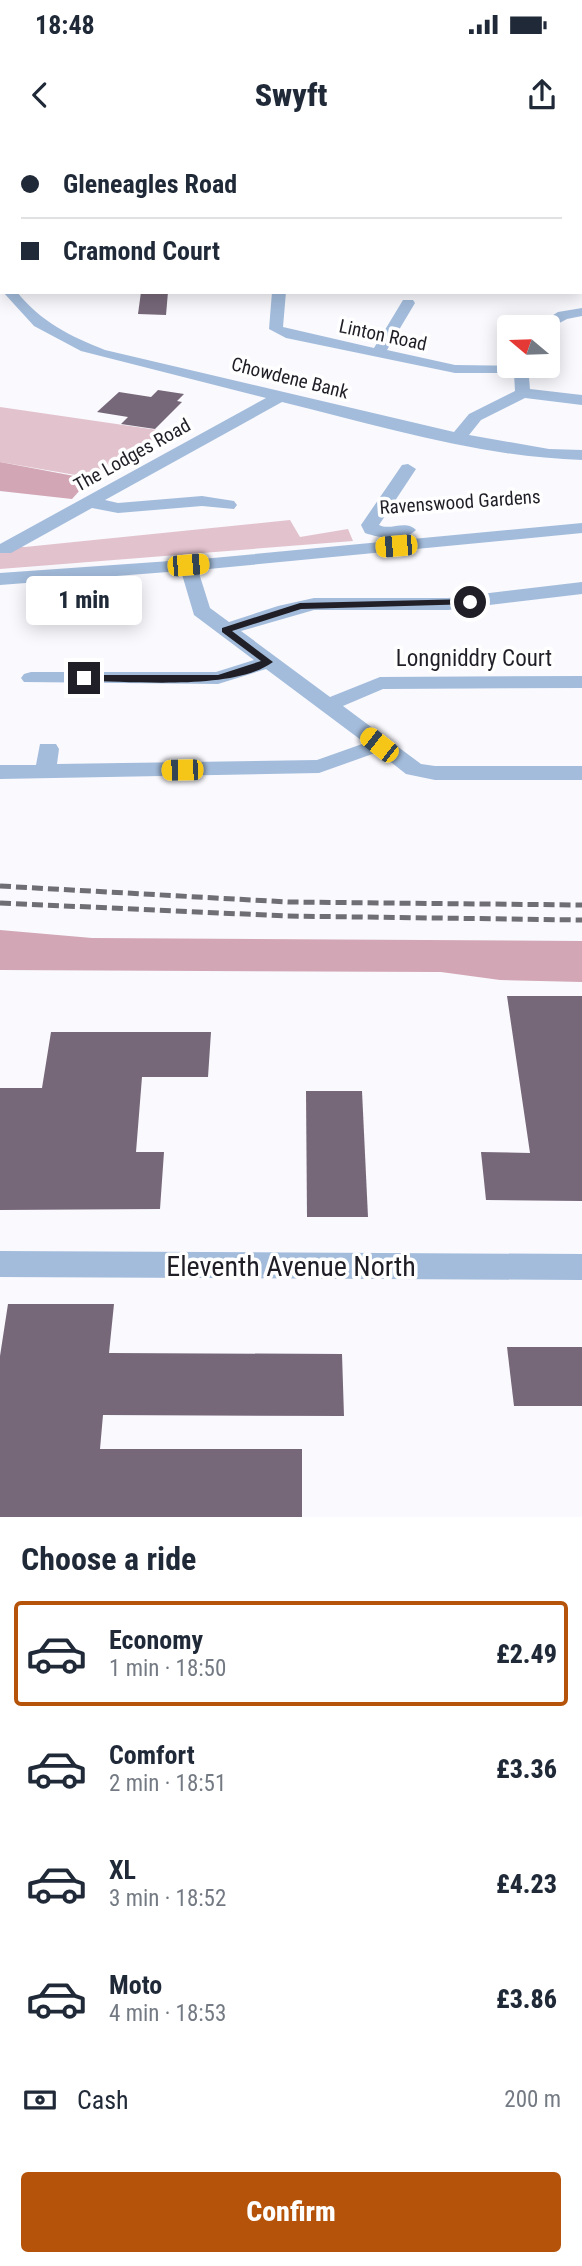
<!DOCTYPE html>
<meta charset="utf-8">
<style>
:root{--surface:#fff;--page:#f2f2f3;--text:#1f2937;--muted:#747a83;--line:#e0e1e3;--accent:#b45309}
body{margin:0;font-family:"Roboto Condensed",sans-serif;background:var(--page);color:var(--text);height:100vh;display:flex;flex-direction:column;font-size:26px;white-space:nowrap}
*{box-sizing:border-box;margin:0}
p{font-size:23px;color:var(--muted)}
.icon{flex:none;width:38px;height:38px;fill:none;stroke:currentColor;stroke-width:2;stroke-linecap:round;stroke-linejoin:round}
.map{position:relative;height:1377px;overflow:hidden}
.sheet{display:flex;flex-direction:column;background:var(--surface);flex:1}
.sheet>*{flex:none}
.hud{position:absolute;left:0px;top:0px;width:583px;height:154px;box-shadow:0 4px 18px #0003;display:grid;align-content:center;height:154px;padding:0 21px;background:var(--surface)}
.needle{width:46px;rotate:289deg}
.buttons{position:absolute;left:497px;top:175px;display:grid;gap:14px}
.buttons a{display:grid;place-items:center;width:63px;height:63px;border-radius:7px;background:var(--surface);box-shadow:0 4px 18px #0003;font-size:35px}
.end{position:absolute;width:32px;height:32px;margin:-16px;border:9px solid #201f27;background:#fff;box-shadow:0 0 0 4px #fff}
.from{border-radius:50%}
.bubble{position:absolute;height:49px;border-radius:7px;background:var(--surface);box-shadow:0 4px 18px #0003;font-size:23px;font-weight:800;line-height:49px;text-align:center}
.car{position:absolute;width:21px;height:42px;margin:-21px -10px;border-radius:9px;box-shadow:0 0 5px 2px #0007;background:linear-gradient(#f5c518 24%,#345 0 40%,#f5c518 0 76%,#345 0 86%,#f5c518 0)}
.hud b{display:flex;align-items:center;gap:24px;height:66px;font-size:26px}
.hud b+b{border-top:2px solid var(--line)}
.hud i{width:18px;height:18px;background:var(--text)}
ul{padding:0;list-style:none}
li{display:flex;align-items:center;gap:21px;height:105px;margin:0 14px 10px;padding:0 7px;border:4px solid transparent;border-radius:7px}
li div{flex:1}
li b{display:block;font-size:26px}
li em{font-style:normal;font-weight:800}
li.on{border-color:var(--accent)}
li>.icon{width:63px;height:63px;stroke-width:1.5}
h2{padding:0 21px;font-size:32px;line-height:84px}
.pay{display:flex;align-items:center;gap:18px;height:77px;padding:0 21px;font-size:26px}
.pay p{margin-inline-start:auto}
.primary-button{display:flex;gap:14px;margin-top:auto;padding:14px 21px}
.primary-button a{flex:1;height:80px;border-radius:7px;background:var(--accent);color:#fff;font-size:28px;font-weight:800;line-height:80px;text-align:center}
.status{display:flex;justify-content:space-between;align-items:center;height:49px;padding:0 35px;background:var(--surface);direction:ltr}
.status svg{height:19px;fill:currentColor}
header{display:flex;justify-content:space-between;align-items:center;height:91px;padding:0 21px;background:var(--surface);font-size:32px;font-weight:800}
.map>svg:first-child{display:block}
.green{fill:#e2c2cc}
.forest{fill:#d2a6b4}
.building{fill:#776879}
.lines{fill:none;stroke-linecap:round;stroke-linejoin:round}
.minor{fill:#a3bcdb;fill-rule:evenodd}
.major{fill:#5987be;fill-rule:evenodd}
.rail{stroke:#6f6e75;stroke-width:5;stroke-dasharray:11 5;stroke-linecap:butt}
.route{fill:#201f27}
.labels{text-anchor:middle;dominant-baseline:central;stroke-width:7;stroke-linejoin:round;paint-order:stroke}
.far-street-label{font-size:19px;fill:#201f27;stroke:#fff}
.street-label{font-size:23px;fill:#201f27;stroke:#fff}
.near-street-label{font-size:28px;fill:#201f27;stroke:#fff}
</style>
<div class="status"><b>18:48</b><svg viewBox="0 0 49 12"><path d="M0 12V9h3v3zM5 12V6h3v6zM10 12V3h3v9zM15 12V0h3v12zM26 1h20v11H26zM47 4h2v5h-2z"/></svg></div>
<header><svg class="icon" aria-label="back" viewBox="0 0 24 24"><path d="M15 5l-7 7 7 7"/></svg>Swyft<svg class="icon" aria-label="share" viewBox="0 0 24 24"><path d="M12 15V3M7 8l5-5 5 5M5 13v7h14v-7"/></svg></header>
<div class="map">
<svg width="582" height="1377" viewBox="0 0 582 1377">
<rect width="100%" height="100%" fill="#f9f9fe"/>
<!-- green -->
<g class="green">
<polygon points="0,267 178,293 93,338 0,322"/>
<polygon points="290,380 300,397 348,389 353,401 0,429 0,406 25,407"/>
</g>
<!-- forest -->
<g class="forest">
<polygon points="0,322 90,339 72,359 0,351"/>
<polygon points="0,790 92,798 582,801 582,842 500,840 441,832 0,830"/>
</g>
<!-- building -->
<g class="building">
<polygon points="141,152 168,152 166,175 138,174"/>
<polygon points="158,250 184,254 177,261 182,262 155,289 121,284 128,277 97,272 119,252 151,257"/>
<polygon points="507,856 582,856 582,1061 486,1060 481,1012 530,1013"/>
<polygon points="51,892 211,892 208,937 142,937 136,1012 164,1012 160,1069 0,1070 0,948 42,948"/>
<polygon points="306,951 362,951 368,1077 307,1077"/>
<polygon points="8,1164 114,1164 109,1213 342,1214 344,1276 103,1275 100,1309 302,1309 302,1377 0,1377 0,1216"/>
<polygon points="507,1207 582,1207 582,1266 514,1266"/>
</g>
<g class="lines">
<!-- minor -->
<g class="minor">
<rect x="251" y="0" width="10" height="2"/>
<rect x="0" y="32" width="2" height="7"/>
<rect x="581" y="36" width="1" height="6"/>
<path d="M3 152H17C41 182 70 196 105 210L454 292 469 274 515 251 514 233H455L286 198 269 189 272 152H286L283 187 374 208 403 160H413L415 163 387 210 455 225 528 226 530 249 582 255V265L525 258 481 280 469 295 549 309 582 310V320C480 317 380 286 282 262L105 360 118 363 202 356 234 361 237 365 234 369 202 366 118 373 92 368 11 413H0V404L266 258 81 211 34 186Z"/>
<polygon points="582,168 582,176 567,179 548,189 534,187 558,172"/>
<path d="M408 324 416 329 379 385C390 391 406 379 416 390 404 402 379 398 365 393L361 385 402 325Z"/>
<polygon points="582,383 582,393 198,430 210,468 229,482 278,466 314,458 448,458 582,442 582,454 448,470 314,470 241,491 330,557 380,537 582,536 582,548 383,549 343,566 421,624 435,626 582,626 582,640 435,640 406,634 378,612 319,633 0,639 0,625 36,625 40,604 56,604 59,609 57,624 317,620 365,603 266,529 218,544 24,542 21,538 24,534 31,532 216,532 254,520 194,475 181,431 0,445 0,433 213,418"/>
<polygon points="0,1111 582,1114 582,1140 0,1137"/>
</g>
<!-- major -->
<polygon class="major" points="315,0 582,0 582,5 581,2"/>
<!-- rail -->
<g class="rail">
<polyline points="0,746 288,762 582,765"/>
<polyline points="0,763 287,776 582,780"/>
</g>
</g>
<!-- route -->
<path class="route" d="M470 459 475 462 474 464 301 469 232 491 273 522C234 551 133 541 84 541L79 538 84 535H218L261 521 222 492V488L300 463Z"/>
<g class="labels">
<!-- far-street labels -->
<g class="far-street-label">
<text transform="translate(383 195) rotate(12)">Linton Road</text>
<text transform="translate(290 238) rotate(14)">Chowdene Bank</text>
<text transform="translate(132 315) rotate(-29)">The Lodges Road</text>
<text transform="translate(460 362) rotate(-4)">Ravenswood Gardens</text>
</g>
<!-- street labels -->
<g class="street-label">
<text x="474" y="518">Longniddry Court</text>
</g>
<!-- near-street labels -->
<g class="near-street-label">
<text x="291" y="1126">Eleventh Avenue North</text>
</g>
</g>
</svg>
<div class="buttons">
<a><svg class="needle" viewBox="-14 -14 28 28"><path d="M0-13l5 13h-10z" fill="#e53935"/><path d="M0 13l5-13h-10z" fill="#747a83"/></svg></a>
</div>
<i class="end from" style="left:470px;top:462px"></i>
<i class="end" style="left:84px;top:538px"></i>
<div class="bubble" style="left:26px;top:436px;width:116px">1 min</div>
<i class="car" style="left:396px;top:406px;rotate:265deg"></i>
<i class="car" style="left:188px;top:425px;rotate:85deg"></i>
<i class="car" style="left:379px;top:605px;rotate:308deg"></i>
<i class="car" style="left:182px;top:630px;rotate:269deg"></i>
<div class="hud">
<b><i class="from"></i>Gleneagles Road</b>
<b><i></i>Cramond Court</b>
</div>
</div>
<section class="sheet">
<h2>Choose a ride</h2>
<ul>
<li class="on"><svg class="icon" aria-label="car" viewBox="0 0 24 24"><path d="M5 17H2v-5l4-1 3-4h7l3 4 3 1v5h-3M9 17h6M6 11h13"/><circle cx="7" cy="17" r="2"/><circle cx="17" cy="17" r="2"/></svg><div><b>Economy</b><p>1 min · 18:50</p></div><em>£2.49</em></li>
<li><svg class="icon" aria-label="car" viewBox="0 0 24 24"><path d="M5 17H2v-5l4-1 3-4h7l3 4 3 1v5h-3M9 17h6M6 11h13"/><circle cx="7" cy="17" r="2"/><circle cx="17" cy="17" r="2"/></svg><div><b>Comfort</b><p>2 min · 18:51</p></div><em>£3.36</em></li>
<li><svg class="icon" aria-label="car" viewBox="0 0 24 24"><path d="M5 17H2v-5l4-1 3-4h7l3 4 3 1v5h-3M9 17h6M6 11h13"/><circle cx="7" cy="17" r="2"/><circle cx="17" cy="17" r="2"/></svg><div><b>XL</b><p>3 min · 18:52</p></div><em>£4.23</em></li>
<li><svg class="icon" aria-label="car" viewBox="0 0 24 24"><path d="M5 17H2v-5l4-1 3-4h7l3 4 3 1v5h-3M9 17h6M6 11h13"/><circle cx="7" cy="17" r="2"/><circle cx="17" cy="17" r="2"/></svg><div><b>Moto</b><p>4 min · 18:53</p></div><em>£3.86</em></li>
</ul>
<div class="pay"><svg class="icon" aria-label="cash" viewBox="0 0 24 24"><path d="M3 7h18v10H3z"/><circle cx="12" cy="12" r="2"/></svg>Cash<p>200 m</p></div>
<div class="primary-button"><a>Confirm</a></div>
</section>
